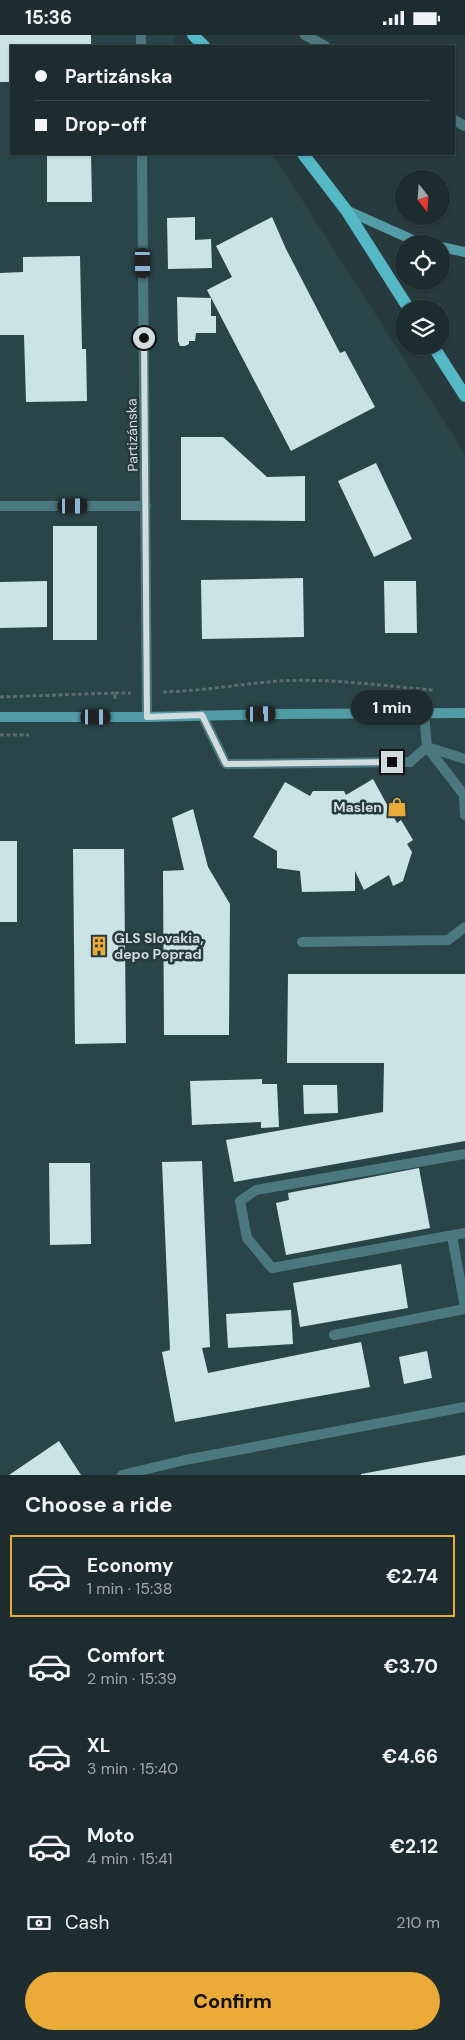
<!DOCTYPE html>
<meta charset="utf-8">
<style>
:root{--surface:#1d2c2e;--page:#253436;--text:#f1f3f6;--muted:#a0a7aa;--line:#3b484a;--accent:#eaaa38}
body{margin:0;font-family:"DM Sans",sans-serif;background:var(--page);color:var(--text);height:100vh;display:flex;flex-direction:column;font-size:19px;white-space:nowrap}
*{box-sizing:border-box;margin:0}
p{font-size:16px;color:var(--muted)}
.icon{flex:none;width:28px;height:28px;fill:none;stroke:currentColor;stroke-width:2;stroke-linecap:round;stroke-linejoin:round}
.map{position:relative;height:1440px;overflow:hidden}
.side{display:flex;flex-direction:column;background:var(--surface);flex:1}
.side>*{flex:none}
.banner{position:absolute;left:10px;top:10px;width:445px;height:110px;border-radius:0px;box-shadow:0 1px 4px #0004,0 0 0 1px var(--line);display:grid;align-content:center;height:110px;padding:0 25px;background:var(--surface)}
.needle{width:32px;rotate:163deg}
.buttons{position:absolute;left:395px;top:135px;display:grid;gap:10px}
.buttons a{display:grid;place-items:center;width:55px;height:55px;border-radius:50%;background:var(--surface);box-shadow:0 1px 4px #0004,0 0 0 1px var(--line);font-size:25px}
.end{position:absolute;width:22px;height:22px;margin:-11px;border:6px solid #d0dcdd;background:#111;box-shadow:0 0 0 2px #111}
.from{border-radius:50%}
.bubble{position:absolute;height:35px;border-radius:18px;background:var(--surface);box-shadow:0 1px 4px #0004,0 0 0 1px var(--line);font-size:16px;font-weight:700;line-height:35px;text-align:center}
.car{position:absolute;width:15px;height:30px;margin:-15px -8px;border-radius:6px;box-shadow:0 0 4px 1px #0007;background:linear-gradient(#222 24%,#8ab4d8 0 40%,#222 0 76%,#8ab4d8 0 86%,#222 0)}
.banner b{display:flex;align-items:center;gap:18px;height:48px;font-size:19px}
.banner b+b{border-top:1px solid var(--line)}
.banner i{width:12px;height:12px;background:var(--text)}
ul{padding:0;list-style:none}
li{display:flex;align-items:center;gap:15px;height:82px;margin:0 10px 8px;padding:0 15px;border:2px solid transparent;border-radius:0px}
li div{flex:1}
li b{display:block;font-size:19px}
li em{font-style:normal;font-weight:700}
li.on{border-color:var(--accent)}
li>.icon{width:45px;height:45px;stroke-width:1.5}
h2{padding:0 25px;font-size:22px;line-height:60px}
.pay{display:flex;align-items:center;gap:12px;height:55px;padding:0 25px;font-size:19px}
.pay p{margin-inline-start:auto}
.action{display:flex;gap:10px;margin-top:auto;padding:10px 25px}
.action a{flex:1;height:58px;border-radius:30px;background:var(--accent);color:#111;font-size:20px;font-weight:700;line-height:58px;text-align:center}
.status{display:flex;justify-content:space-between;align-items:center;height:35px;padding:0 25px;background:var(--surface);direction:ltr}
.status svg{height:14px;fill:currentColor}
.map>svg:first-child{display:block}
.built{fill:#294549}
.building{fill:#cce3e6}
.lines{fill:none;stroke-linecap:round;stroke-linejoin:round}
.path{stroke:#5a6b6d;stroke-width:3;stroke-dasharray:4 2.5;stroke-linecap:butt}
.lane{stroke:#4b787e;stroke-width:10}
.street{stroke:#4b787e;stroke-width:10}
.secondary{stroke:#519ca6;stroke-width:10}
.primary{stroke:#54b8c5;stroke-width:12}
.route{stroke:#d0dcdd;stroke-width:6}
.labels{text-anchor:middle;dominant-baseline:central;stroke-width:5;stroke-linejoin:round;paint-order:stroke}
.street-label{font-size:14px;fill:#d0dcdd;stroke:#273a3d}
.poi-label{font-size:14px;font-weight:bold;fill:#d0dcdd;stroke:#273a3d;text-anchor:end}
</style>
<div class="status"><b>15:36</b><svg viewBox="0 0 49 12"><path d="M0 12V9h3v3zM5 12V6h3v6zM10 12V3h3v9zM15 12V0h3v12zM26 1h20v11H26zM47 4h2v5h-2z"/></svg></div>
<div class="map">
<svg width="465" height="1440" viewBox="0 0 465 1440">
<rect width="100%" height="100%" fill="#273a3d"/>
<!-- built -->
<polygon class="built" points="0,0 175,0 172,11 11,11 11,119 270,119 279,129 465,419 465,1440 0,1440"/>
<!-- building -->
<g class="building">
<polygon points="0,0 91,0 91,11 11,11 11,47 0,47"/>
<polygon points="47,119 91,119 92,167 47,167"/>
<polygon points="195,182 195,205 211,204 212,233 168,234 167,183"/>
<polygon points="272,182 286,214 340,318 345,316 375,372 291,416 207,255 232,242 216,211"/>
<polygon points="80,221 82,314 86,314 87,366 26,367 24,300 0,300 0,238 23,237 23,222"/>
<polygon points="177,262 211,263 211,281 216,281 216,298 196,298 195,306 189,306 189,309 185,311 180,311 178,306"/>
<polygon points="181,402 223,402 267,442 305,441 305,486 181,485"/>
<polygon points="376,428 412,504 374,522 338,446"/>
<rect x="53" y="491" width="44" height="114"/>
<polygon points="303,543 304,602 202,604 201,545"/>
<polygon points="47,546 47,592 0,593 0,547"/>
<polygon points="384,546 416,546 417,598 385,598"/>
<polygon points="373,744 397,788 401,785 413,805 407,809 412,817 403,846 393,851 389,840 364,855 355,836 355,856 302,857 300,836 277,833 277,816 253,802 285,747 310,761 313,756 344,756 346,760"/>
<polygon points="193,774 208,832 230,869 229,1000 164,1000 163,836 184,835 172,783"/>
<rect x="0" y="806" width="17" height="81"/>
<polygon points="73,814 124,814 126,1008 75,1009"/>
<polygon points="288,939 465,939 465,1106 234,1147 226,1105 383,1077 384,1028 287,1028"/>
<polygon points="262,1044 262,1049 277,1049 279,1092 261,1093 261,1087 192,1090 190,1046"/>
<polygon points="303,1050 337,1050 338,1078 304,1079"/>
<polygon points="202,1126 210,1312 202,1313 208,1338 361,1307 370,1352 175,1387 162,1317 170,1315 162,1127"/>
<polygon points="49,1128 90,1128 91,1209 50,1210"/>
<polygon points="419,1133 430,1193 286,1220 276,1168 289,1165 288,1158"/>
<polygon points="401,1229 408,1273 300,1292 293,1248"/>
<polygon points="291,1275 293,1309 228,1313 226,1279"/>
<polygon points="427,1316 432,1343 404,1349 399,1322"/>
<polygon points="59,1406 81,1440 9,1440"/>
<polygon points="465,1420 465,1440 361,1440 361,1439"/>
</g>
<g class="lines">
<!-- path -->
<g class="path">
<path d="M163 657C202 656 241 649 280 646 331 643 383 651 433 655"/>
<polyline points="115,658 131,658"/>
<polyline points="0,662 115,658 115,666"/>
<polyline points="0,700 29,700"/>
</g>
<!-- lane -->
<g class="lane">
<polyline points="0,471 146,471"/>
<polyline points="424,679 427,712 464,760 465,780"/>
<polyline points="202,680 226,729 410,727 427,712 465,724"/>
<polyline points="302,907 448,905 465,892"/>
<polyline points="465,1119 256,1155 240,1166 247,1203 272,1233 465,1198"/>
<polyline points="452,1201 465,1272"/>
<polyline points="334,1300 465,1274"/>
<polyline points="122,1440 185,1425 465,1372"/>
</g>
<!-- street -->
<g class="street">
<polyline points="141,0 141,11"/>
<polyline points="305,0 325,11"/>
<polyline points="454,85 465,91"/>
<polyline points="142,119 147,682"/>
</g>
<!-- secondary -->
<g class="secondary">
<polyline points="346,175 413,205 428,209"/>
<polyline points="441,212 465,217"/>
<polyline points="0,682 147,682 281,679 465,678"/>
</g>
<!-- primary -->
<g class="primary">
<polyline points="193,0 204,11"/>
<polyline points="303,119 346,175 409,274"/>
<polyline points="433,311 465,361"/>
</g>
</g>
<g class="lines">
<!-- route -->
<polyline class="route" points="144,303 147,682 202,680 226,729 392,727"/>
</g>
<!-- icons -->
<defs>
<symbol id="shop-bare" viewBox="-9 -9 18 18"><path d="M-5-2.5h2.3a2.7 3.5 0 0 1 5.4 0H5L5.5 6h-11ZM-1.5-2.5h3a1.5 2.3 0 0 0-3 0Z" fill="#eaaa38" stroke="#273a3d" stroke-width="2.5" paint-order="stroke"/></symbol>
<symbol id="building-bare" viewBox="-9 -9 18 18"><path d="M-4-6H4V6H1V3H-1V6H-4ZM-2.5-4.3h1.7v1.8h-1.7ZM.8-4.3h1.7v1.8H.8ZM-2.5-1h1.7V.8h-1.7ZM.8-1h1.7V.8H.8Z" fill="#eaaa38" stroke="#273a3d" stroke-width="2.5" paint-order="stroke"/></symbol>
</defs>
<g fill-rule="evenodd">
<use href="#shop-bare" x="383" y="758" width="28" height="28"/>
<use href="#building-bare" x="85" y="897" width="28" height="28"/>
</g>
<g class="labels">
<!-- street labels -->
<g class="street-label">
<text transform="translate(132 400) rotate(-91)">Partizánska</text>
</g>
<!-- poi labels -->
<g class="poi-label">
<text x="382" y="772">Maslen</text>
<text x="114" y="903" text-anchor="start">GLS Slovakia,<tspan x="114" dy="16">depo Poprad</tspan></text>
</g>
</g>
</svg>
<div class="buttons">
<a><svg class="needle" viewBox="-14 -14 28 28"><path d="M0-13l5 13h-10z" fill="#e53935"/><path d="M0 13l5-13h-10z" fill="#a0a7aa"/></svg></a>
<a><svg class="icon" aria-label="locate" viewBox="0 0 24 24"><circle cx="12" cy="12" r="6"/><path d="M12 2v4M12 18v4M2 12h4M18 12h4"/></svg></a>
<a><svg class="icon" aria-label="layers" viewBox="0 0 24 24"><path d="M12 4l9 5-9 5-9-5zM3 14l9 5 9-5"/></svg></a>
</div>
<i class="end from" style="left:144px;top:303px"></i>
<i class="end" style="left:392px;top:727px"></i>
<div class="bubble" style="left:351px;top:655px;width:82px">1 min</div>
<i class="car" style="left:143px;top:228px;rotate:179deg"></i>
<i class="car" style="left:73px;top:471px;rotate:90deg"></i>
<i class="car" style="left:261px;top:679px;rotate:89deg"></i>
<i class="car" style="left:96px;top:682px;rotate:90deg"></i>
<div class="banner">
<b><i class="from"></i>Partizánska</b>
<b><i></i>Drop-off</b>
</div>
</div>
<section class="side">
<h2>Choose a ride</h2>
<ul>
<li class="on"><svg class="icon" aria-label="car" viewBox="0 0 24 24"><path d="M5 17H2v-5l4-1 3-4h7l3 4 3 1v5h-3M9 17h6M6 11h13"/><circle cx="7" cy="17" r="2"/><circle cx="17" cy="17" r="2"/></svg><div><b>Economy</b><p>1 min · 15:38</p></div><em>€2.74</em></li>
<li><svg class="icon" aria-label="car" viewBox="0 0 24 24"><path d="M5 17H2v-5l4-1 3-4h7l3 4 3 1v5h-3M9 17h6M6 11h13"/><circle cx="7" cy="17" r="2"/><circle cx="17" cy="17" r="2"/></svg><div><b>Comfort</b><p>2 min · 15:39</p></div><em>€3.70</em></li>
<li><svg class="icon" aria-label="car" viewBox="0 0 24 24"><path d="M5 17H2v-5l4-1 3-4h7l3 4 3 1v5h-3M9 17h6M6 11h13"/><circle cx="7" cy="17" r="2"/><circle cx="17" cy="17" r="2"/></svg><div><b>XL</b><p>3 min · 15:40</p></div><em>€4.66</em></li>
<li><svg class="icon" aria-label="car" viewBox="0 0 24 24"><path d="M5 17H2v-5l4-1 3-4h7l3 4 3 1v5h-3M9 17h6M6 11h13"/><circle cx="7" cy="17" r="2"/><circle cx="17" cy="17" r="2"/></svg><div><b>Moto</b><p>4 min · 15:41</p></div><em>€2.12</em></li>
</ul>
<div class="pay"><svg class="icon" aria-label="cash" viewBox="0 0 24 24"><path d="M3 7h18v10H3z"/><circle cx="12" cy="12" r="2"/></svg>Cash<p>210 m</p></div>
<div class="action"><a>Confirm</a></div>
</section>
